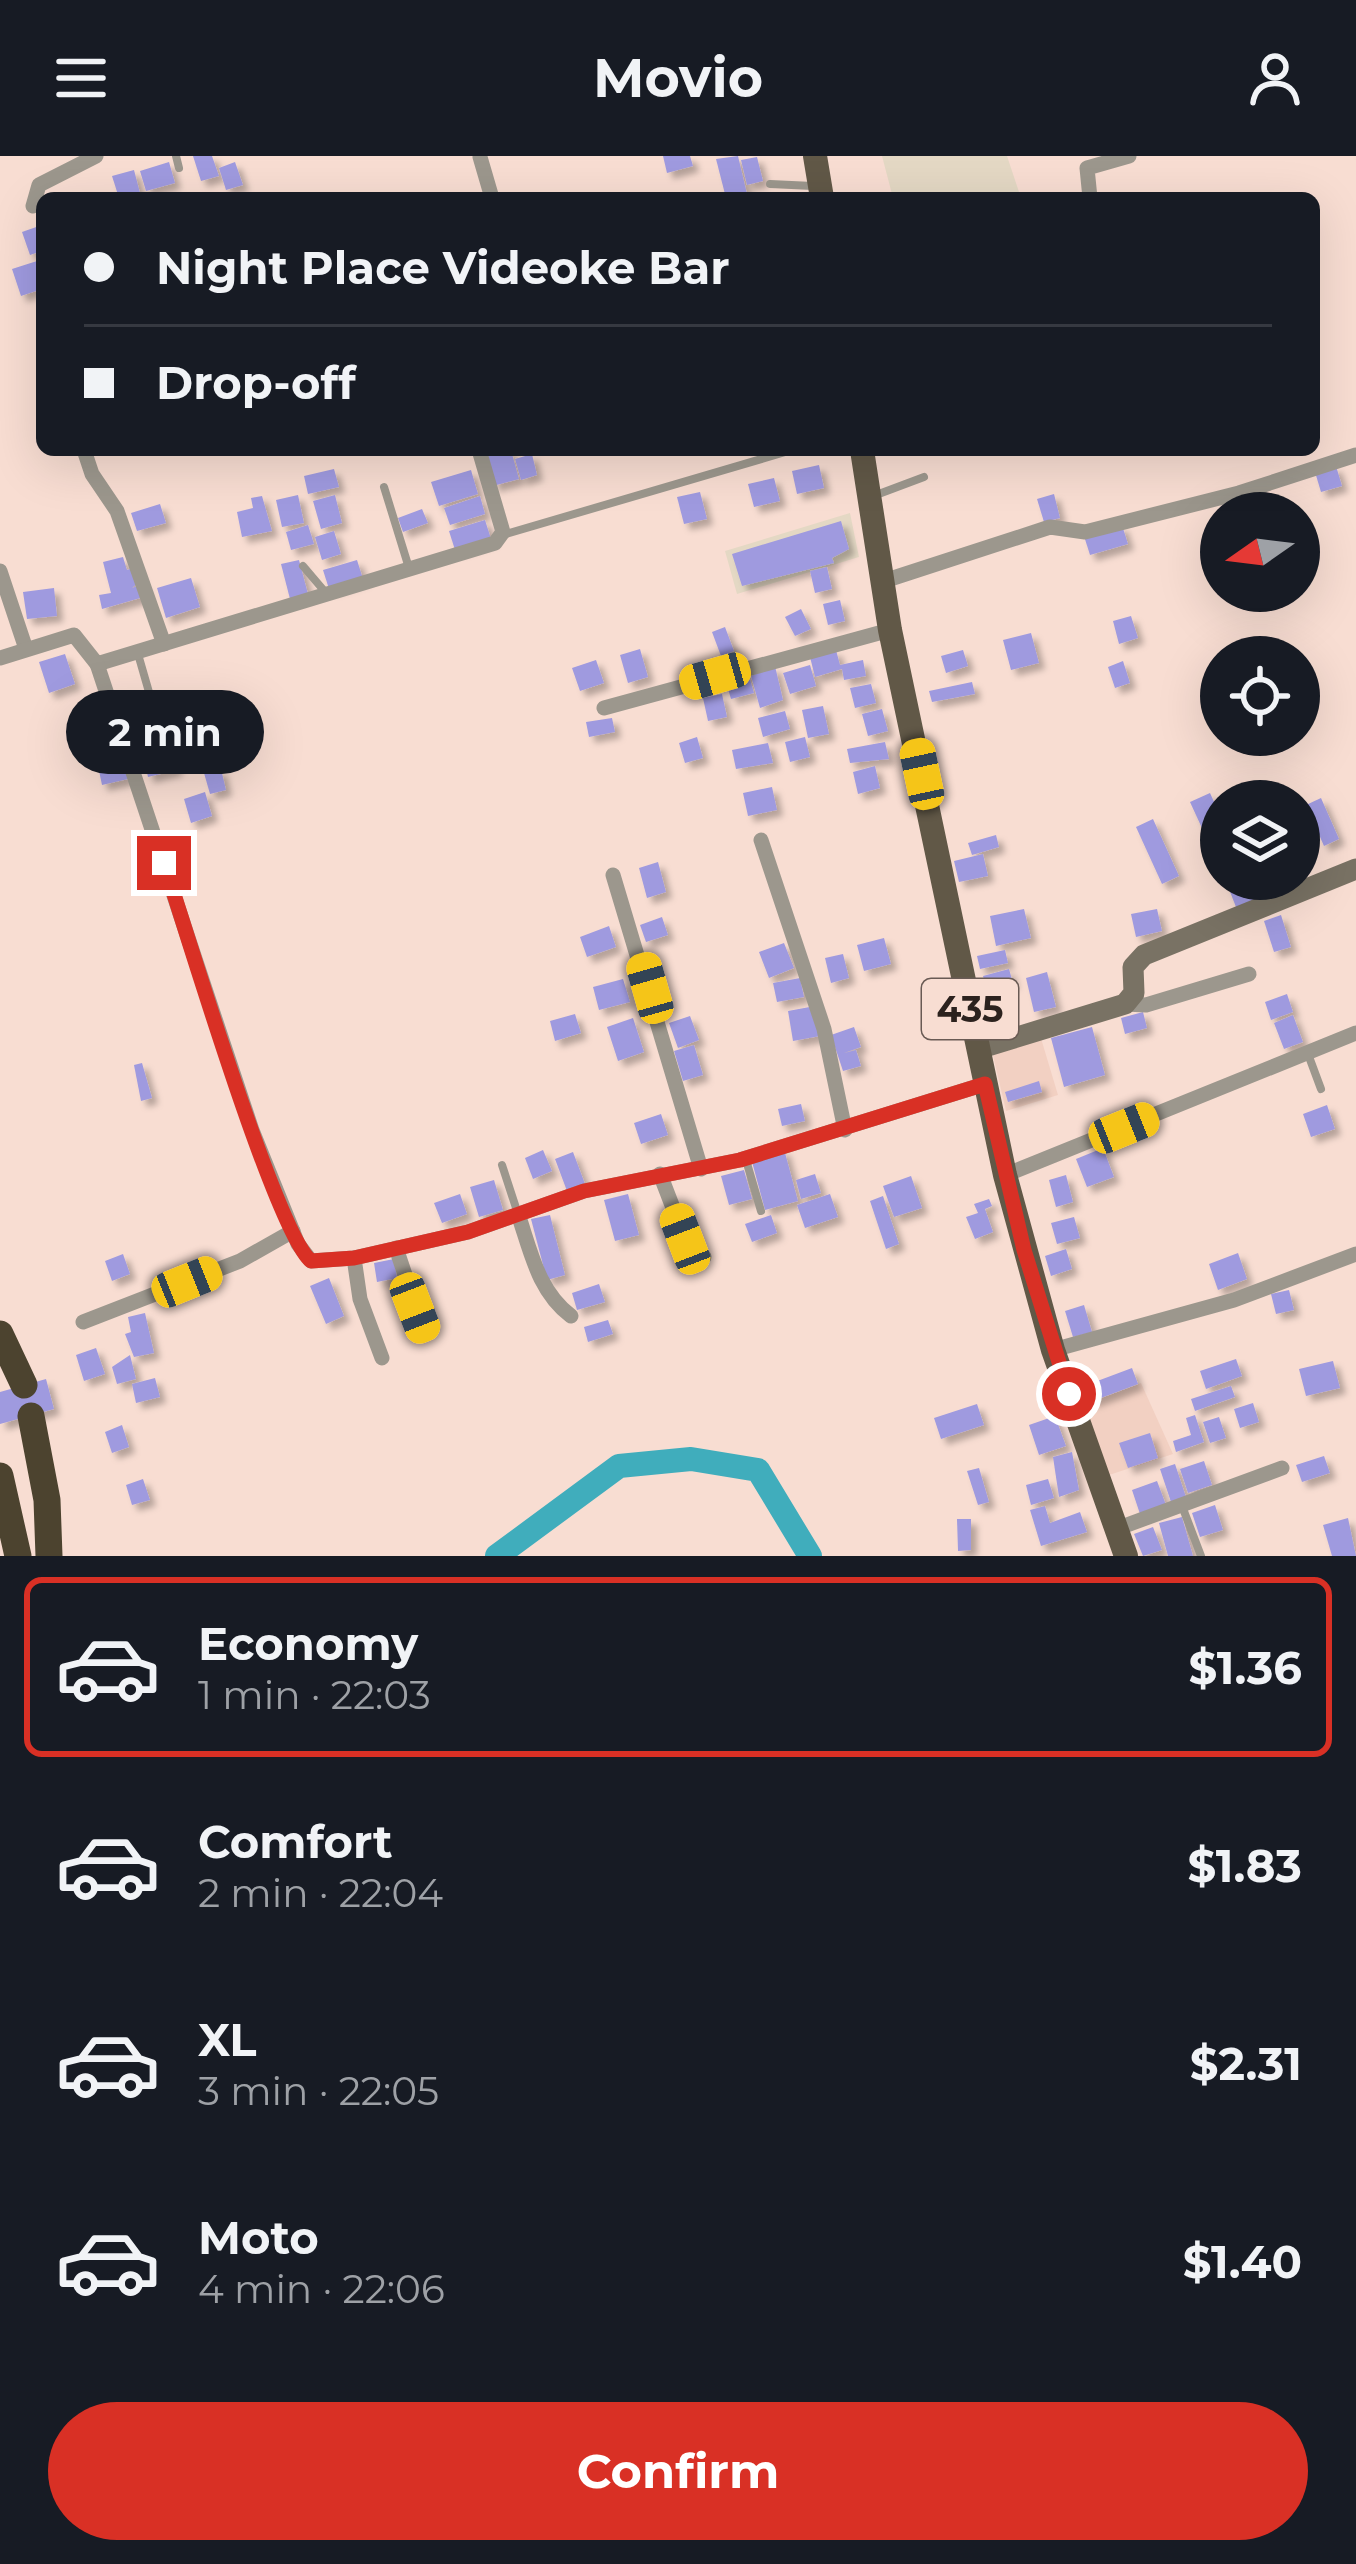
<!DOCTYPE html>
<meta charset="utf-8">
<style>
:root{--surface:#171b24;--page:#20242c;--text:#f1f3f6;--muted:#9ea1a6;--line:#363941;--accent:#d93025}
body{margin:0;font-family:Montserrat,sans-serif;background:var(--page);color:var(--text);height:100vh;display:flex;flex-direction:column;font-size:45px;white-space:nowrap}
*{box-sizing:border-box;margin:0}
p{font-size:39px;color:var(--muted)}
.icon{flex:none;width:66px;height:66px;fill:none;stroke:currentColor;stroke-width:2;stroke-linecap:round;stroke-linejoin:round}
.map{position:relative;height:1400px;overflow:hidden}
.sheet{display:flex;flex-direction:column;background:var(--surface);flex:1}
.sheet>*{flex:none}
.guide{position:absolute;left:36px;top:36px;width:1284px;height:264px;border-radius:18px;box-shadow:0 12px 48px #0002;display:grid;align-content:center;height:264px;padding:0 48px;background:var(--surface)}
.needle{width:78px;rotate:256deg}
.tools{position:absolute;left:1200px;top:336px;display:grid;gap:24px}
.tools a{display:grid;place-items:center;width:120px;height:120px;border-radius:50%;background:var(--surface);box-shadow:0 12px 48px #0002;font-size:60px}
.end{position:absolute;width:54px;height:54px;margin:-27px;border:15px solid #d93025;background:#fff;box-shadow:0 0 0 6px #fff}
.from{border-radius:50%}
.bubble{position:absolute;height:84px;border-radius:42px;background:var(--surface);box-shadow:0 12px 48px #0002;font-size:39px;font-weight:700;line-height:84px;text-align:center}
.car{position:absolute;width:36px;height:72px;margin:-36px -18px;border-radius:15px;box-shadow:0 0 9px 3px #0007;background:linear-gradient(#f5c518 24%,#345 0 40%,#f5c518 0 76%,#345 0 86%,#f5c518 0)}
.guide b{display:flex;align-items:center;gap:42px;height:114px;font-size:45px}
.guide b+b{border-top:3px solid var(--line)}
.guide i{width:30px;height:30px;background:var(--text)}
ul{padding:21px 0 0;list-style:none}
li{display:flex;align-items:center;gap:36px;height:180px;margin:0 24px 18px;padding:0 24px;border:6px solid transparent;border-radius:18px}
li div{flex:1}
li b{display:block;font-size:45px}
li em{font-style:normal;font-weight:700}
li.current{border-color:var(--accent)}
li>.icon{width:108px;height:108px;stroke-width:1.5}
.cta{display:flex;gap:24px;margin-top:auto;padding:24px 48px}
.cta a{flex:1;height:138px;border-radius:72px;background:var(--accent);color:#fff;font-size:48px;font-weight:700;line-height:138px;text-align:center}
header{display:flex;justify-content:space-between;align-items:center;height:156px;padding:0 48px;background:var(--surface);font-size:54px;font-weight:700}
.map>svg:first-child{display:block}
.built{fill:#f2d0c2}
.industrial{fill:#e4d8c4}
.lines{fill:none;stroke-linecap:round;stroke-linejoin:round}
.river{stroke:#40adbc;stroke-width:24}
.building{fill:#9f9adf;filter:url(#shadow)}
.lane{stroke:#9c978d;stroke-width:8}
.street{stroke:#9c978d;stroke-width:15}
.secondary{stroke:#797264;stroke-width:21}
.primary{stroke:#615847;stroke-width:24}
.highway{stroke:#4c432f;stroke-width:27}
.route{stroke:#d93025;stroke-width:15}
.labels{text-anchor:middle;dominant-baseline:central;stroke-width:12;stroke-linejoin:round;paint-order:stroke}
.shield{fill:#f8ddd2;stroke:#695a54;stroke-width:3}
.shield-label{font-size:36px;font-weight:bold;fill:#2c221e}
</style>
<header><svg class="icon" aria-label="menu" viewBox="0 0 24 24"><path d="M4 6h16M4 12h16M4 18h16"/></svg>Movio<svg class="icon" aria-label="person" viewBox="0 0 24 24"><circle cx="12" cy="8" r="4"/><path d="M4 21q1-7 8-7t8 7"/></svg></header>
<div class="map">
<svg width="1356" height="1400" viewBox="0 0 1356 1400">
<defs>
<filter id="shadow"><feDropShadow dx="6" dy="6" stdDeviation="3" flood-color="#0004"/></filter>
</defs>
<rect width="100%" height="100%" fill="#f8ddd2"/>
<!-- built -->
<g class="built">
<polygon points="1040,879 1058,939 1006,955 992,895"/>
<polygon points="1141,1227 1173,1298 1109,1319 1083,1249"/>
</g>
<!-- industrial -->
<g class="industrial">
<polygon points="882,0 1007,0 1021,42 893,42"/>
<polygon points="850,357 859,401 737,438 725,395"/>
</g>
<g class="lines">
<!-- river -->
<polyline class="river" points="497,1400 619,1310 691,1303 758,1314 810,1400"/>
</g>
<!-- building -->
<g class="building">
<polygon points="193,0 212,0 219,20 201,25"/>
<polygon points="663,0 690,0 693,10 667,17"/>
<polygon points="738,0 747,38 726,42 716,3"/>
<polygon points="757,1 763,25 747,29 741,4"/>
<polygon points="169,6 175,27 146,35 140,15"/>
<polygon points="235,6 243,29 226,34 219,12"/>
<polygon points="134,14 140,37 119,42 112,20"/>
<polygon points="42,69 42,95 30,99 22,76"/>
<polygon points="37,105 42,133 21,140 12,113"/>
<polygon points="487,294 511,294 519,323 493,330"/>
<polygon points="532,298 537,319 521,324 515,303"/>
<polygon points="819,309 824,332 797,338 792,315"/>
<polygon points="1336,310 1342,330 1321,336 1315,316"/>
<polygon points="334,313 339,331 308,338 304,320"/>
<polygon points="471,314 478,338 439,350 431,326"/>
<polygon points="774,322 780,345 754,351 748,328"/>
<polygon points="700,336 707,363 684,368 677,341"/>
<polygon points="1054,338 1060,362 1044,366 1037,343"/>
<polygon points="298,339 304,367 282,371 276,344"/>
<polygon points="335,339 342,367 321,373 313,345"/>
<polygon points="262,340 272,375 242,381 237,356 253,352 251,342"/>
<polygon points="480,340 485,358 450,369 444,352"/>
<polygon points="160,348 166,367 137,375 131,357"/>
<polygon points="422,353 428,367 403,376 398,362"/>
<polygon points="485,364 491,383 455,394 449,375"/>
<polygon points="841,365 849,393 832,402 834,407 742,430 732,398"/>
<polygon points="308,369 314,388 291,394 286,376"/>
<polygon points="1122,369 1128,388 1090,399 1084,380"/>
<polygon points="334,375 341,398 322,404 315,381"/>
<polygon points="123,401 127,414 136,411 140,425 132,432 143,428 147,440 102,453 99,439 111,437 103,406"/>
<polygon points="299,404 308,438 290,443 281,408"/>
<polygon points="357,404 363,423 329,433 323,414"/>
<polygon points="827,411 832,433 815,437 810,415"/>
<polygon points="191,422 200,451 166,462 157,432"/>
<polygon points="54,432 57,460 27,463 23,436"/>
<polygon points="840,444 845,465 828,469 823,448"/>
<polygon points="801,453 811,473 795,480 785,461"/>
<polygon points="1131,460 1138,482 1119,488 1113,465"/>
<polygon points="725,471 734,495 721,500 712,476"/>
<polygon points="1031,477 1039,507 1011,514 1003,484"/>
<polygon points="640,493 648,521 628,527 620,499"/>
<polygon points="836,494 840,509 863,504 866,520 844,524 842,513 815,521 810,501"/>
<polygon points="963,494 968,510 946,517 941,500"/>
<polygon points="65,498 75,528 49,537 39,506"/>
<polygon points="596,504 604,527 580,535 572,512"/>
<polygon points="1123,505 1130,527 1115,532 1108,511"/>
<polygon points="810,509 816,530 790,538 783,517"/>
<polygon points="775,510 783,544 760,552 751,520"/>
<polygon points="747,513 754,537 731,543 724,519"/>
<polygon points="972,526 975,538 932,546 929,535"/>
<polygon points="871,528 876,547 855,552 850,532"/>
<polygon points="722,538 727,561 708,565 703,542"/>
<polygon points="823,550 829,578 808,582 802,554"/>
<polygon points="882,553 888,575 868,580 862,558"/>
<polygon points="785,555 790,573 763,581 758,562"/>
<polygon points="612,562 615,576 589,581 586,566"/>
<polygon points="697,581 703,602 685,607 679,587"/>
<polygon points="805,581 810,601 790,606 785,586"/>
<polygon points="885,586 889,603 850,607 847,593"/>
<polygon points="170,587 177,614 148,621 142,594"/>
<polygon points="768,587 773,607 736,613 732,594"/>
<polygon points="123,604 128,623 102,629 98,610"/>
<polygon points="875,610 880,632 858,638 853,616"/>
<polygon points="221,613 226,634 210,638 204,617"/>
<polygon points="772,631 777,654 748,660 743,637"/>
<polygon points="205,636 212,660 191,667 184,643"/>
<polygon points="1210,637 1221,661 1221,676 1207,683 1190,646"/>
<polygon points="1321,642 1339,683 1324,690 1306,649"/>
<polygon points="1153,663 1179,720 1162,728 1136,671"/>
<polygon points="996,679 999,691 972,699 968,687"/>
<polygon points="983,698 988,720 959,726 954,705"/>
<polygon points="658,706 666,736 647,742 639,712"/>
<polygon points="1225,723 1256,723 1263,741 1236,751"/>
<polygon points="1024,753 1031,782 996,790 990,760"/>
<polygon points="1157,753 1162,775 1136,781 1131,758"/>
<polygon points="1281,759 1291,791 1274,796 1264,765"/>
<polygon points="662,761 668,779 646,786 640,769"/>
<polygon points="609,770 616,791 587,801 580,781"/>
<polygon points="884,782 891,808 864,815 857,789"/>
<polygon points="784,787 794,812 769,822 759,796"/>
<polygon points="1005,794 1008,807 980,813 977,800"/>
<polygon points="843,798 849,822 831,827 825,802"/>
<polygon points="1009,813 1013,827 987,834 983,820"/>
<polygon points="1047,816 1056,851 1034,856 1026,822"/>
<polygon points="800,822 804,841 777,846 773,827"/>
<polygon points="623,823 630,846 599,854 593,831"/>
<polygon points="1287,838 1293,856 1271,864 1265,846"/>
<polygon points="815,850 820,880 793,885 788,855"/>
<polygon points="1143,856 1147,872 1125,878 1121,862"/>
<polygon points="575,858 581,877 555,885 550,865"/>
<polygon points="1293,859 1303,886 1284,893 1274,867"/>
<polygon points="690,860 699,884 678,892 669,867"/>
<polygon points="633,862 644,896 618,905 607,871"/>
<polygon points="854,871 861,891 844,897 856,894 861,910 843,915 831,879"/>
<polygon points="1092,871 1105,919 1064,931 1051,882"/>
<polygon points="694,889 703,919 683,925 674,895"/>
<polygon points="142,907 152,942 141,945 134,909"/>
<polygon points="1039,925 1042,936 1008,946 1005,936"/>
<polygon points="801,948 805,965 782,970 778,953"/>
<polygon points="1327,949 1335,973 1311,981 1303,958"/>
<polygon points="661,958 668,979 641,988 634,967"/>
<polygon points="1103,992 1114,1021 1087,1031 1076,1003"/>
<polygon points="784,993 798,1045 765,1054 751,1002"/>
<polygon points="543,994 552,1015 533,1023 525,1002"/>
<polygon points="573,996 585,1028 567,1035 555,1003"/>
<polygon points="744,1014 752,1043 729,1049 721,1020"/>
<polygon points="815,1018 821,1037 801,1043 796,1024"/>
<polygon points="1066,1019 1073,1046 1056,1051 1049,1024"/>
<polygon points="911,1020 922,1052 894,1061 883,1030"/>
<polygon points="494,1024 503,1054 479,1061 470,1031"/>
<polygon points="460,1038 467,1058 442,1067 434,1047"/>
<polygon points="628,1038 639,1079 615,1085 604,1044"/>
<polygon points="830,1038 838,1061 805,1072 797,1049"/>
<polygon points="883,1040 899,1088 886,1093 870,1045"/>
<polygon points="989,1043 992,1050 985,1053 993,1076 975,1083 966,1061 978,1057 974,1048"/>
<polygon points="550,1059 565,1119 547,1124 531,1063"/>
<polygon points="771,1059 777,1077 752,1086 745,1068"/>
<polygon points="1074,1061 1080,1082 1057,1088 1051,1067"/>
<polygon points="1066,1093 1072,1113 1051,1120 1045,1100"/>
<polygon points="1238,1097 1247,1123 1218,1134 1209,1108"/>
<polygon points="123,1098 130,1118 112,1125 105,1105"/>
<polygon points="394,1103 397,1122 377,1126 374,1107"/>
<polygon points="329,1122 344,1160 326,1168 310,1130"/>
<polygon points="599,1128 605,1146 577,1154 572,1137"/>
<polygon points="1289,1134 1294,1154 1276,1158 1271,1138"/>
<polygon points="1084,1149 1092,1176 1073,1181 1065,1155"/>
<polygon points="145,1157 154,1197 134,1201 125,1178 131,1176 128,1161"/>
<polygon points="608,1164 613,1178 588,1186 584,1171"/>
<polygon points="96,1192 105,1218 84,1225 76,1199"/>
<polygon points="130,1199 136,1223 117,1228 112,1211"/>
<polygon points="1236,1203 1242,1220 1206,1233 1200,1215"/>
<polygon points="1333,1205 1340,1232 1306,1240 1299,1213"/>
<polygon points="1132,1212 1138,1228 1090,1246 1084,1230"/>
<polygon points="155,1222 160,1241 136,1247 132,1228"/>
<polygon points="46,1223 54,1253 0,1268 0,1236"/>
<polygon points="1231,1230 1235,1241 1195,1255 1191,1243"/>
<polygon points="1253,1247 1259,1266 1240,1272 1234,1253"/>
<polygon points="977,1248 984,1269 941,1283 934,1262"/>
<polygon points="1195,1259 1204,1286 1176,1296 1173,1285 1191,1279 1186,1262"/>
<polygon points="1055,1260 1066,1290 1039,1299 1029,1269"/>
<polygon points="1219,1261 1226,1282 1210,1287 1203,1266"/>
<polygon points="122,1269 129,1291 112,1297 105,1276"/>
<polygon points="1150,1277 1158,1302 1128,1312 1119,1287"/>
<polygon points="1072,1296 1079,1334 1059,1341 1053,1301"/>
<polygon points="1324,1300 1330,1317 1302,1326 1296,1309"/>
<polygon points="1204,1305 1212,1329 1188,1337 1180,1313"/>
<polygon points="1175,1308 1186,1341 1171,1346 1160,1313"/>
<polygon points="979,1312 989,1346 978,1349 967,1315"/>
<polygon points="143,1323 150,1344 132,1349 126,1329"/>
<polygon points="1048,1323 1054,1342 1031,1349 1026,1329"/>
<polygon points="1157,1325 1166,1349 1140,1358 1132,1334"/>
<polygon points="1215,1349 1223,1374 1200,1381 1192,1357"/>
<polygon points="1045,1350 1050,1367 1080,1356 1087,1376 1041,1390 1030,1354"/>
<polygon points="1182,1361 1193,1400 1168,1400 1159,1367"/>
<polygon points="1348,1362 1356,1400 1332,1400 1323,1369"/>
<polygon points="957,1363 971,1363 971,1394 958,1395"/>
<polygon points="1153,1371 1162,1394 1143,1400 1134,1378"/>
</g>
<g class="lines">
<!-- lane -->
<g class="lane">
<polyline points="176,0 179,12"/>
<polyline points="770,28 813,30"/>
<polyline points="384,331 409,412"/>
<polyline points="1240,338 1259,356"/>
<polyline points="876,339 924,321"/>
<polyline points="506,378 792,294"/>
<polyline points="303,410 326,437"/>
<polyline points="138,498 151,543"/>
<polyline points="86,586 118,575"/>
<polyline points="1259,723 1268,744"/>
<polyline points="1308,898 1321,933"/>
<polyline points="746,1004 761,1055"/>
<polyline points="502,1009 518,1058"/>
<polyline points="1182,1350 1201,1400"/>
</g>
<!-- street -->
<g class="street">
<polyline points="480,1 492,42"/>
<polyline points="1090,42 1087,12 1129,0"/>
<polyline points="33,50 39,29 96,0"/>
<polyline points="84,294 92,318 117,355 164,488"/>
<polyline points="0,415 26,493"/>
<polyline points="884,425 1050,371 1085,376 1239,337 1356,299"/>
<polyline points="0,502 74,479 97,508 495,387 503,376 479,294"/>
<polyline points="97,508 252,974 298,1088 311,1105 354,1102 468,1076 584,1035 740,1004 985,928"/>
<polyline points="604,552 890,474"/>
<polyline points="761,684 824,873 845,974"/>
<polyline points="613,719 701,1013"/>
<polyline points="1125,848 1146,849 1249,818"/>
<polyline points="660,1018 685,1083 704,1101"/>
<polyline points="1005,1019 1356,877"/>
<path d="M518 1058C531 1096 538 1135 571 1160"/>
<polyline points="396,1092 424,1175"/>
<polyline points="354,1102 360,1143 382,1202"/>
<polyline points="83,1166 240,1105 293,1075"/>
<polyline points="1053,1194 1234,1144 1356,1098"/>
<polyline points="1116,1373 1282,1312"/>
</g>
<!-- secondary -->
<polyline class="secondary" points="978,893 1125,848 1134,837 1133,811 1144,799 1356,713"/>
<!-- primary -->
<g class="primary">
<polyline points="815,0 822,42"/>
<polyline points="862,294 890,474 1005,1019 1053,1194 1126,1400"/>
</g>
<!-- highway -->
<g class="highway">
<polyline points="0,1178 24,1229"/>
<polyline points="31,1260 47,1344 49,1400"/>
<polyline points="0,1320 18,1400"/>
</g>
</g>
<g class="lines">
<!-- route -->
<path class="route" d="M164 707C185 770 276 1077 311 1105L354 1102 468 1076 584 1035 740 1004 985 928 1024 1094 1069 1238"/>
</g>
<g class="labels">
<!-- shield labels -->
<rect class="shield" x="922" y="823" width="96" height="60" rx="9"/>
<g class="shield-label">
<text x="970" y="853">435</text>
</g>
</g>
</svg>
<div class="tools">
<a><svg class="needle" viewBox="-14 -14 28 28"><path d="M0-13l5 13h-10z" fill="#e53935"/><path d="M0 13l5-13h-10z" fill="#9ea1a6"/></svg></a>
<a><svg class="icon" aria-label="locate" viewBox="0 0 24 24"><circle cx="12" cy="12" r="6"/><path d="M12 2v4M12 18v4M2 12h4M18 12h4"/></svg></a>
<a><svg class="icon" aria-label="layers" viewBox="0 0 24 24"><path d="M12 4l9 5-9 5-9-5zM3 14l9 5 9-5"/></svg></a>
</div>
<i class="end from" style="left:1069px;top:1238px"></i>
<i class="end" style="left:164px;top:707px"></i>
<div class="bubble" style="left:66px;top:534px;width:198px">2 min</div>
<i class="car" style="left:715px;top:520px;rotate:254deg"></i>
<i class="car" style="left:922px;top:618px;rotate:348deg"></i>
<i class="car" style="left:650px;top:832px;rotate:344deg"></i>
<i class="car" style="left:1124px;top:972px;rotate:68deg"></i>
<i class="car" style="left:685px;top:1083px;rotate:339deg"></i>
<i class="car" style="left:187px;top:1126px;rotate:68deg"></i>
<i class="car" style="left:415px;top:1152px;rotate:159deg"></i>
<div class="guide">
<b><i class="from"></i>Night Place Videoke Bar</b>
<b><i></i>Drop-off</b>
</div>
</div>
<section class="sheet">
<ul>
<li class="current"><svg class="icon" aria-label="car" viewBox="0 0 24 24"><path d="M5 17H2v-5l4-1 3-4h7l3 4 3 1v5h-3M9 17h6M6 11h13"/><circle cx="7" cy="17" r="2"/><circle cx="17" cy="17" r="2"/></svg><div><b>Economy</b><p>1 min · 22:03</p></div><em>$1.36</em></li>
<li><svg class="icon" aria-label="car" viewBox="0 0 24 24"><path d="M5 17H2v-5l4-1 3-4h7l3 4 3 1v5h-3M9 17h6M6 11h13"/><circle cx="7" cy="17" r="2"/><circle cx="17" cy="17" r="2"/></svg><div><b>Comfort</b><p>2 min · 22:04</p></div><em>$1.83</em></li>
<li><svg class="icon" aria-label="car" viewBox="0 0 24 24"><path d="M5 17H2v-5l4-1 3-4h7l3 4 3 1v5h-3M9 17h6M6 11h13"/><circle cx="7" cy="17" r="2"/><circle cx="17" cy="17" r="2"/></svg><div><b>XL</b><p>3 min · 22:05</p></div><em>$2.31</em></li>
<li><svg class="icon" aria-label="car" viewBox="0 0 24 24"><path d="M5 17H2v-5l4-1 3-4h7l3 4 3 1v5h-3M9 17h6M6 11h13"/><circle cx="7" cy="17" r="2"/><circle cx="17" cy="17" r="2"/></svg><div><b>Moto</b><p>4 min · 22:06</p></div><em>$1.40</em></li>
</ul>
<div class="cta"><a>Confirm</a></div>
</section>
